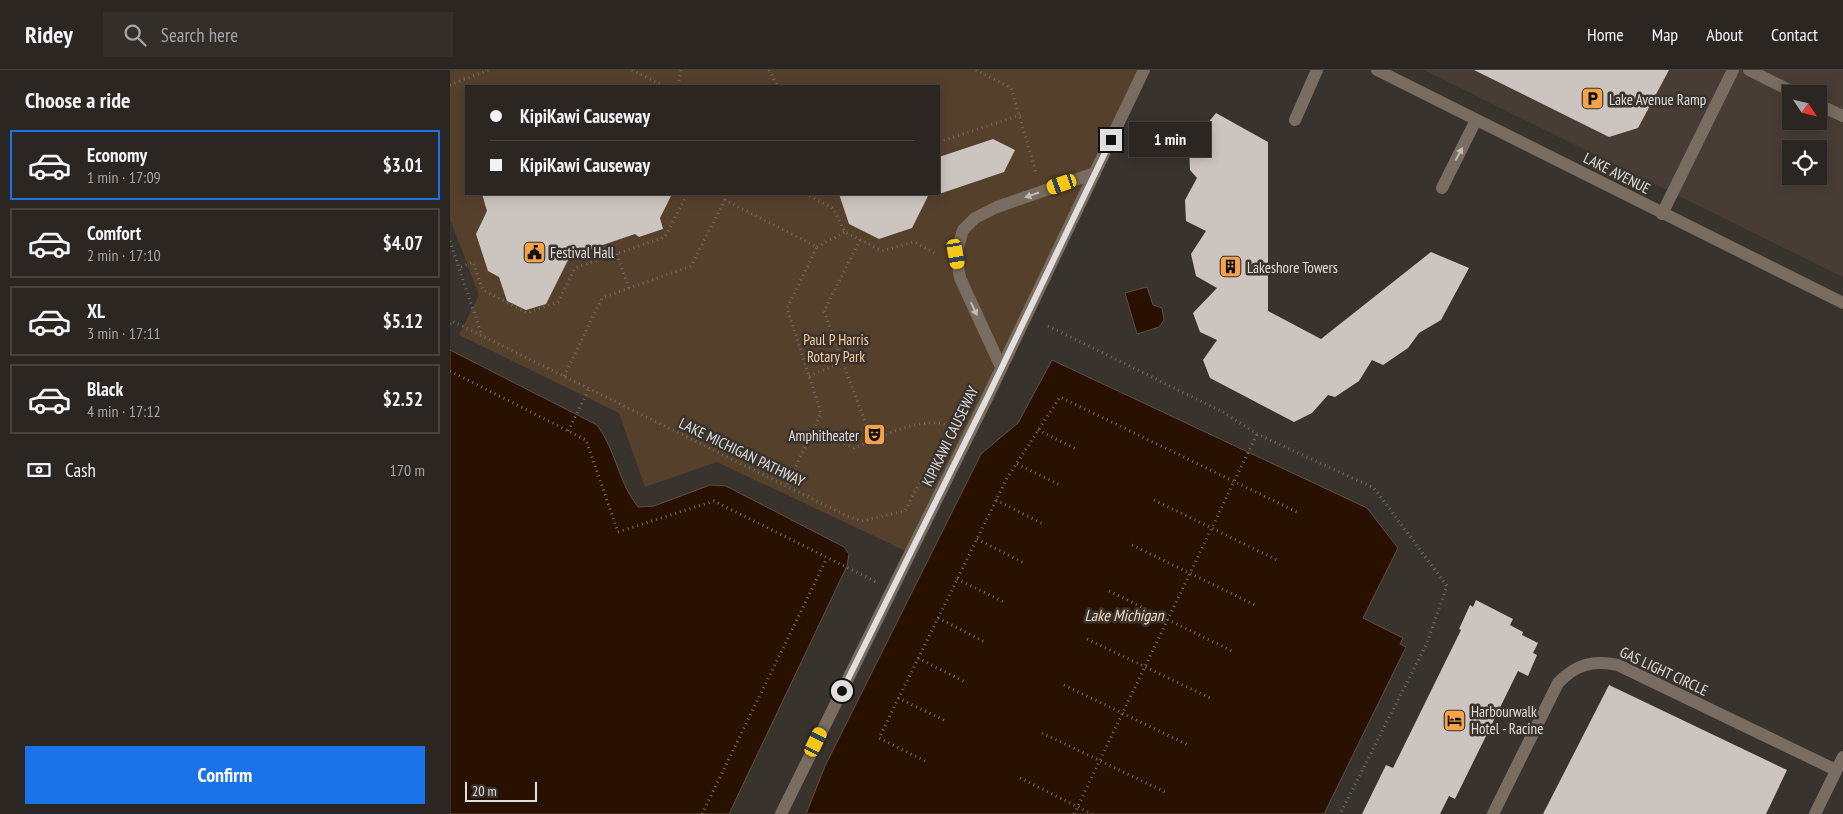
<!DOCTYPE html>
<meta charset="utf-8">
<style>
:root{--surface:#2b2622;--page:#332e2a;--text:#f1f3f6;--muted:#a6a5a5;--line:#474340;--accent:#1a73e8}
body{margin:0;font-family:"PT Sans Narrow",sans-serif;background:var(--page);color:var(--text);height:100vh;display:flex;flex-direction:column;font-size:19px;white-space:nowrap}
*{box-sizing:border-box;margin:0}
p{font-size:16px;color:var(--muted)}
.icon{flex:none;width:28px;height:28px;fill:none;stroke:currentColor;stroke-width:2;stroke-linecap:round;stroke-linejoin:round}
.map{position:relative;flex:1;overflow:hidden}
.side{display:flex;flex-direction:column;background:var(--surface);width:450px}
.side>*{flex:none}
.hud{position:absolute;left:15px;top:15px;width:475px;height:110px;border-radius:0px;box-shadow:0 2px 12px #0003,0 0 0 1px var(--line);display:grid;align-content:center;height:110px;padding:0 25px;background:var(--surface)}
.needle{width:32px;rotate:125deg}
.buttons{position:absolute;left:1332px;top:15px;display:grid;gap:10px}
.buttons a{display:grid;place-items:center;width:45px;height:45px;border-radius:0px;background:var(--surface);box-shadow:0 2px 12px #0003,0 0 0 1px var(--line);font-size:25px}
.scale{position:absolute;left:15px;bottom:12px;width:72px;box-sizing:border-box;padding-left:5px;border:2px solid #e2dedb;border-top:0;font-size:14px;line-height:18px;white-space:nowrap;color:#e2dedb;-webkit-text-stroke:4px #39332e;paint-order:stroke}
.end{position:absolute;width:22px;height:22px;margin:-11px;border:6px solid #e2dedb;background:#111;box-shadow:0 0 0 2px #111}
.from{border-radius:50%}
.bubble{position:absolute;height:35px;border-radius:0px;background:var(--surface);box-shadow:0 2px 12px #0003,0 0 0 1px var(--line);font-size:16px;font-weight:600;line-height:35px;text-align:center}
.car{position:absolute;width:15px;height:30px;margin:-15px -8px;border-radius:6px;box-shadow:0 0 4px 1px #0007;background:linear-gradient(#f5c518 24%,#345 0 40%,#f5c518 0 76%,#345 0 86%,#f5c518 0)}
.hud b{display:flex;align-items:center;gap:18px;height:48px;font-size:19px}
.hud b+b{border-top:1px solid var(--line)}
.hud i{width:12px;height:12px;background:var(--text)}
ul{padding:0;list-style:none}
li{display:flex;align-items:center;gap:15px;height:70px;margin:0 10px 8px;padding:0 15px;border:2px solid var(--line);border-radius:0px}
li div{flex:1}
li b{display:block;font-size:19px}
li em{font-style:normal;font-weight:600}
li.active{border-color:var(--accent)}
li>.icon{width:45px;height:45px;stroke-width:1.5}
h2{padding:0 25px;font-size:22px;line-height:60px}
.pay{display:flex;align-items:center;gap:12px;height:55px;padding:0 25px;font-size:19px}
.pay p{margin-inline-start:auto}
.action{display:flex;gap:10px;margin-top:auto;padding:10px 25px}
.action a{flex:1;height:58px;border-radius:0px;background:var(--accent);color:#fff;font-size:20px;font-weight:600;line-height:58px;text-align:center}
header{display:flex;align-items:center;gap:30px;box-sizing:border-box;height:70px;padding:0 25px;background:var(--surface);border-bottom:1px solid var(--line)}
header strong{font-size:24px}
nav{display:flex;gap:28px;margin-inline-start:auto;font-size:18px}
.search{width:350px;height:45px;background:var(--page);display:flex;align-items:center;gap:12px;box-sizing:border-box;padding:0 18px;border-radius:0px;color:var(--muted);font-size:19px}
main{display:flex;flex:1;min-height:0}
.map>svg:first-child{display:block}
.built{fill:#473d34;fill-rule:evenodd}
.green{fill:#55402c;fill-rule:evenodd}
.water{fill:#281100;stroke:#604e42}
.building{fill:#ccc5bf}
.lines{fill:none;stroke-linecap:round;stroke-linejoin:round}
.path{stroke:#736d69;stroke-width:3;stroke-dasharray:1 4;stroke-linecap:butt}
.minor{stroke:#796c60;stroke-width:12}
.oneway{fill:#c2bcb6}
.route{stroke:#e2dedb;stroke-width:6}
.labels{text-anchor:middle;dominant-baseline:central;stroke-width:5;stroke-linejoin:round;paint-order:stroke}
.poi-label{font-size:15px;fill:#e2dedb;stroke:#39332e;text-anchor:start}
.street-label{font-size:15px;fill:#e2dedb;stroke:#39332e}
.park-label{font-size:15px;fill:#fdca9a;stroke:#39332e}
.water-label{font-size:16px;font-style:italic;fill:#f8d9bd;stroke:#39332e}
</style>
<header>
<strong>Ridey</strong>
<div class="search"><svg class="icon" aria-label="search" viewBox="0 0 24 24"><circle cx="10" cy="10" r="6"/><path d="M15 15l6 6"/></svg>Search here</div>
<nav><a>Home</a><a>Map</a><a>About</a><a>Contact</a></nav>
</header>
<main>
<section class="side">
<h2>Choose a ride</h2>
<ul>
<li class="active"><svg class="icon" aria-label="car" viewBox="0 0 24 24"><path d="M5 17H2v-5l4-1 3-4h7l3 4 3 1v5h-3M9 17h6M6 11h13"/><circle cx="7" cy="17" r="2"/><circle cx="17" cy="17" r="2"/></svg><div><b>Economy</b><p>1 min · 17:09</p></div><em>$3.01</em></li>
<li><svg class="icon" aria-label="car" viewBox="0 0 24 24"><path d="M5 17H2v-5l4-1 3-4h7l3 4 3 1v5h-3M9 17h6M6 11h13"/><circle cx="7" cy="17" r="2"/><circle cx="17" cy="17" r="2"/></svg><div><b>Comfort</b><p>2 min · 17:10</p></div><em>$4.07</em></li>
<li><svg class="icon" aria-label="car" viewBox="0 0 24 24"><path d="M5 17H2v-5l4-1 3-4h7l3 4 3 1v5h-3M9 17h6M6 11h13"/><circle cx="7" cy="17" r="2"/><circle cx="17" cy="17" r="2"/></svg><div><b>XL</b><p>3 min · 17:11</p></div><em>$5.12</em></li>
<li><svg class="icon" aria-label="car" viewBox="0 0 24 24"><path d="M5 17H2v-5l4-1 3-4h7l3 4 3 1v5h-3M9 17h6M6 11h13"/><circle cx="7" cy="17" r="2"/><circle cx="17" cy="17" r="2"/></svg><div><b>Black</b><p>4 min · 17:12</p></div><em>$2.52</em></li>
</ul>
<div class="pay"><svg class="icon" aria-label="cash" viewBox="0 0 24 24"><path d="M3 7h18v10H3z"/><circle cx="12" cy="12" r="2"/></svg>Cash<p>170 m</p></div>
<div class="action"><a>Confirm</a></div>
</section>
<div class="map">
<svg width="1393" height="744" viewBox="0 0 1393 744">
<rect width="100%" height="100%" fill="#39332e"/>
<!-- built -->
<path class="built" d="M974 0H1393V207ZM1341 24H1369V51H1341ZM1341 79H1369V106H1341Z"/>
<!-- green -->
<path class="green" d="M0 0H694L460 483 267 392 195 417 169 343 9 265 29 225 0 149ZM16 16H489V124H16Z"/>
<!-- water -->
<g class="water">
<polygon points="697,217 703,235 712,238 714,250 709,257 687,264 675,223"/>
<path d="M0 280 147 355C166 380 168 412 188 437L204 436 260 415 276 416 394 477 399 484 397 496 279 744H0Z"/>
<polygon points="602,290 917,438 948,478 913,548 953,568 950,574 956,577 874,744 356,744 375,696 531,384 568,353"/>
</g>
<!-- building -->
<g class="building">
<polygon points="1024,0 1219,0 1188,58 1159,67"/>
<polygon points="766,43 818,72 818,241 871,269 981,182 1019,198 991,250 969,263 958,278 933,295 922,290 909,311 885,327 878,325 862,343 844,352 760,308 753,290 767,270 750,262 743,243 767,218 746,206 741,184 756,161 736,151 735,130 747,108 740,100 739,76"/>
<polygon points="543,69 565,80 554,102 489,124 489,87"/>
<polygon points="32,124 222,124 210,148 213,159 189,167 185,164 138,180 135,185 118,190 96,234 76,240 57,231 49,207 38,201 26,164 37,141"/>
<polygon points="389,124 479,124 462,158 429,169 399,154"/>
<polygon points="1026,530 1063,549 1060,555 1073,562 1072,565 1088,573 1083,583 1087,585 1078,606 1068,601 1005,729 999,726 990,744 912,744 936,695 943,698 1011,560 1009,559 1020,535 1023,537"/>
<polygon points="1159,615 1337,700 1316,744 1093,744"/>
</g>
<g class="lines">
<!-- path -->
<g class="path">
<polyline points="182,0 214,16"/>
<polyline points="319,0 327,16"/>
<polyline points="526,0 561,18 586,102"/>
<polyline points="0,15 38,0"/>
<polyline points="228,16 231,0"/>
<polyline points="489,72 571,45"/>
<polyline points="274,124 275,130"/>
<polyline points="355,124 383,138 395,162 432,181 464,172 485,183"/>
<polyline points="410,170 374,241 422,371"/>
<polyline points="0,171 32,266"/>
<polyline points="367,177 395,162"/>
<polyline points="167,184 179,218"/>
<polyline points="11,197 23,192 33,220 77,243 108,232 125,198 215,167 237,124"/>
<polyline points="0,254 2,251 397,446 412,451 455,441 519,317"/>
<polyline points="598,256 773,342 807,364 924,418 997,516 977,573 890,744"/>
<polyline points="0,301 136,370 168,462 264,431 426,512"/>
<polyline points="114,306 152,228 241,196 275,130 367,177 337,238 371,343 336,417"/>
<polyline points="359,306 393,292"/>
<path d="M363 358 404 378C430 368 473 344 499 356"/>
<polyline points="588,360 628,380"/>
<polyline points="118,361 139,319"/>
<polyline points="567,394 612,416"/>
<polyline points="546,430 593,454"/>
<polyline points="704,430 827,490"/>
<polyline points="527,469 574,493"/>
<polyline points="682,475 805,535"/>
<polyline points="507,509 554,532"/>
<polyline points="659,521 782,581"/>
<polyline points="488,548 535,572"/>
<polyline points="637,569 760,628"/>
<polyline points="468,588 515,612"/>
<polyline points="614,615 738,675"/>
<polyline points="448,628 496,651"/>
<polyline points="592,663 715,722"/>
<polyline points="475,691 429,668 557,408 610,327 849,443"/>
<polyline points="570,708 642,744"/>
<polyline points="252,744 377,488"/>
<polyline points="624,744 807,364"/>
</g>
<!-- minor -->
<g class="minor">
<polyline points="927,0 1393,233"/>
<polyline points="1299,0 1347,24"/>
<polyline points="1369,35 1393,46"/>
<polyline points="845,50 867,0"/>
<polyline points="992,118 1026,50"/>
<polyline points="1212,144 1283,0"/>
<polyline points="551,297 510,208 506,184 513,160 525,148 547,137 645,103"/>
<polyline points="331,744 538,326 694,0"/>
<path d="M1043 744 1108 613C1126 594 1143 590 1168 595L1386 700"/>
<polyline points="1365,744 1393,687"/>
</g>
</g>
<!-- one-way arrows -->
<defs><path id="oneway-solid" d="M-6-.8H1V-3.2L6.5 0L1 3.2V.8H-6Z" transform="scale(1.25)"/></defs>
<g class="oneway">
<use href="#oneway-solid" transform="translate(1009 84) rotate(-62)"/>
<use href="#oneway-solid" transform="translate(582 125) rotate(161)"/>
<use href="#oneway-solid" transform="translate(524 239) rotate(65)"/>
</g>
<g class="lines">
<!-- route -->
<polyline class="route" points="392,621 538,326 661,70"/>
</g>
<!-- icons -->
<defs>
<symbol id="parking-square" viewBox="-11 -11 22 22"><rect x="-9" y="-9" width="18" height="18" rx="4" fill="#f6a248" stroke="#39332e"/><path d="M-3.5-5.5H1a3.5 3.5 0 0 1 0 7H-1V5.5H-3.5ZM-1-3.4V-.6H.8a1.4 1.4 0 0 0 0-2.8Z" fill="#111"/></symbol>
<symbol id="civic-square" viewBox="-11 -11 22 22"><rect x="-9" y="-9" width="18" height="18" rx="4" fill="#f6a248" stroke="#39332e"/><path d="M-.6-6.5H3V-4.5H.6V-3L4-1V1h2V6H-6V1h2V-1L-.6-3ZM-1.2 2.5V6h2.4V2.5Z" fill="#111"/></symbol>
<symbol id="building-square" viewBox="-11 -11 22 22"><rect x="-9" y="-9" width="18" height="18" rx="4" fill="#f6a248" stroke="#39332e"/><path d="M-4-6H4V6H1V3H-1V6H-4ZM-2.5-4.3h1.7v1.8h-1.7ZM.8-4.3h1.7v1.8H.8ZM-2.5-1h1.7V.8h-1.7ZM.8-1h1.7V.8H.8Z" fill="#111"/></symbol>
<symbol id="theatre-square" viewBox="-11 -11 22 22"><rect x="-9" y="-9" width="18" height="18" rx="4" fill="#f6a248" stroke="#39332e"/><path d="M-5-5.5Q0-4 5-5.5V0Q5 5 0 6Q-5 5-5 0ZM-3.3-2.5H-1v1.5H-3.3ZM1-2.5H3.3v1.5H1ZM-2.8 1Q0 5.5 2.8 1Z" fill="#111"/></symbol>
<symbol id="hotel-square" viewBox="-11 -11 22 22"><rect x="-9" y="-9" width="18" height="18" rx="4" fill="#f6a248" stroke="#39332e"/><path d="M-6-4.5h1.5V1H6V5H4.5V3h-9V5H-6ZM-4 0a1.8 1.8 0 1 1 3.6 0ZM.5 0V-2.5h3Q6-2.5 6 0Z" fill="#111"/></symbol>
</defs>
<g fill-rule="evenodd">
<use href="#parking-square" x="1130" y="16" width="25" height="25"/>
<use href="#civic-square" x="72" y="170" width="25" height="25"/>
<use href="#building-square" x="768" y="184" width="25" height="25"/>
<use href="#theatre-square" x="412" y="352" width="25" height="25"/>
<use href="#hotel-square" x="992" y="638" width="25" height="25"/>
</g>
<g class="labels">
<!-- poi labels -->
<g class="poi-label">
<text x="1159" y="29">Lake Avenue Ramp</text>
<text x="100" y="182">Festival Hall</text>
<text x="797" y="197">Lakeshore Towers</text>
<text x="409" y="365" text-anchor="end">Amphitheater</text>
<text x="1021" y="641">Harbourwalk<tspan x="1021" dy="17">Hotel - Racine</tspan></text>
</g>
<!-- street labels -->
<g class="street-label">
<text transform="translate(1167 103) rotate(27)">LAKE AVENUE</text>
<text transform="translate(500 366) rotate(-64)">KIPIKAWI CAUSEWAY</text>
<text transform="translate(292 382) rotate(26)">LAKE MICHIGAN PATHWAY</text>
<text transform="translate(1214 601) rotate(25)">GAS LIGHT CIRCLE</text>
</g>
<!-- park labels -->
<g class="park-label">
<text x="386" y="269">Paul P Harris<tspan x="386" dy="17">Rotary Park</tspan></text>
</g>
<!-- water labels -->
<g class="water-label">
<text x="674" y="545">Lake Michigan</text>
</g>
</g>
</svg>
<div class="buttons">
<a><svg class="needle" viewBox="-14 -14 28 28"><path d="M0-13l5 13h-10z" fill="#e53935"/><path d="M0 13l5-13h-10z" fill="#a6a5a5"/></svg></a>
<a><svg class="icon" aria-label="locate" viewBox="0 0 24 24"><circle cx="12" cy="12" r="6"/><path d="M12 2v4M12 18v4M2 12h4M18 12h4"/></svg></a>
</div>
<div class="scale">20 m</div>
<i class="end from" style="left:392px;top:621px"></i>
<i class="end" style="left:661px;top:70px"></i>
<div class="bubble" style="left:679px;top:52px;width:82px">1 min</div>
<i class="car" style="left:612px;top:114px;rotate:251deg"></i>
<i class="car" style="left:506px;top:184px;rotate:170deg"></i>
<i class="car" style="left:366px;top:672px;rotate:26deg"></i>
<div class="hud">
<b><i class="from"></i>KipiKawi Causeway</b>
<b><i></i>KipiKawi Causeway</b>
</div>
</div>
</main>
